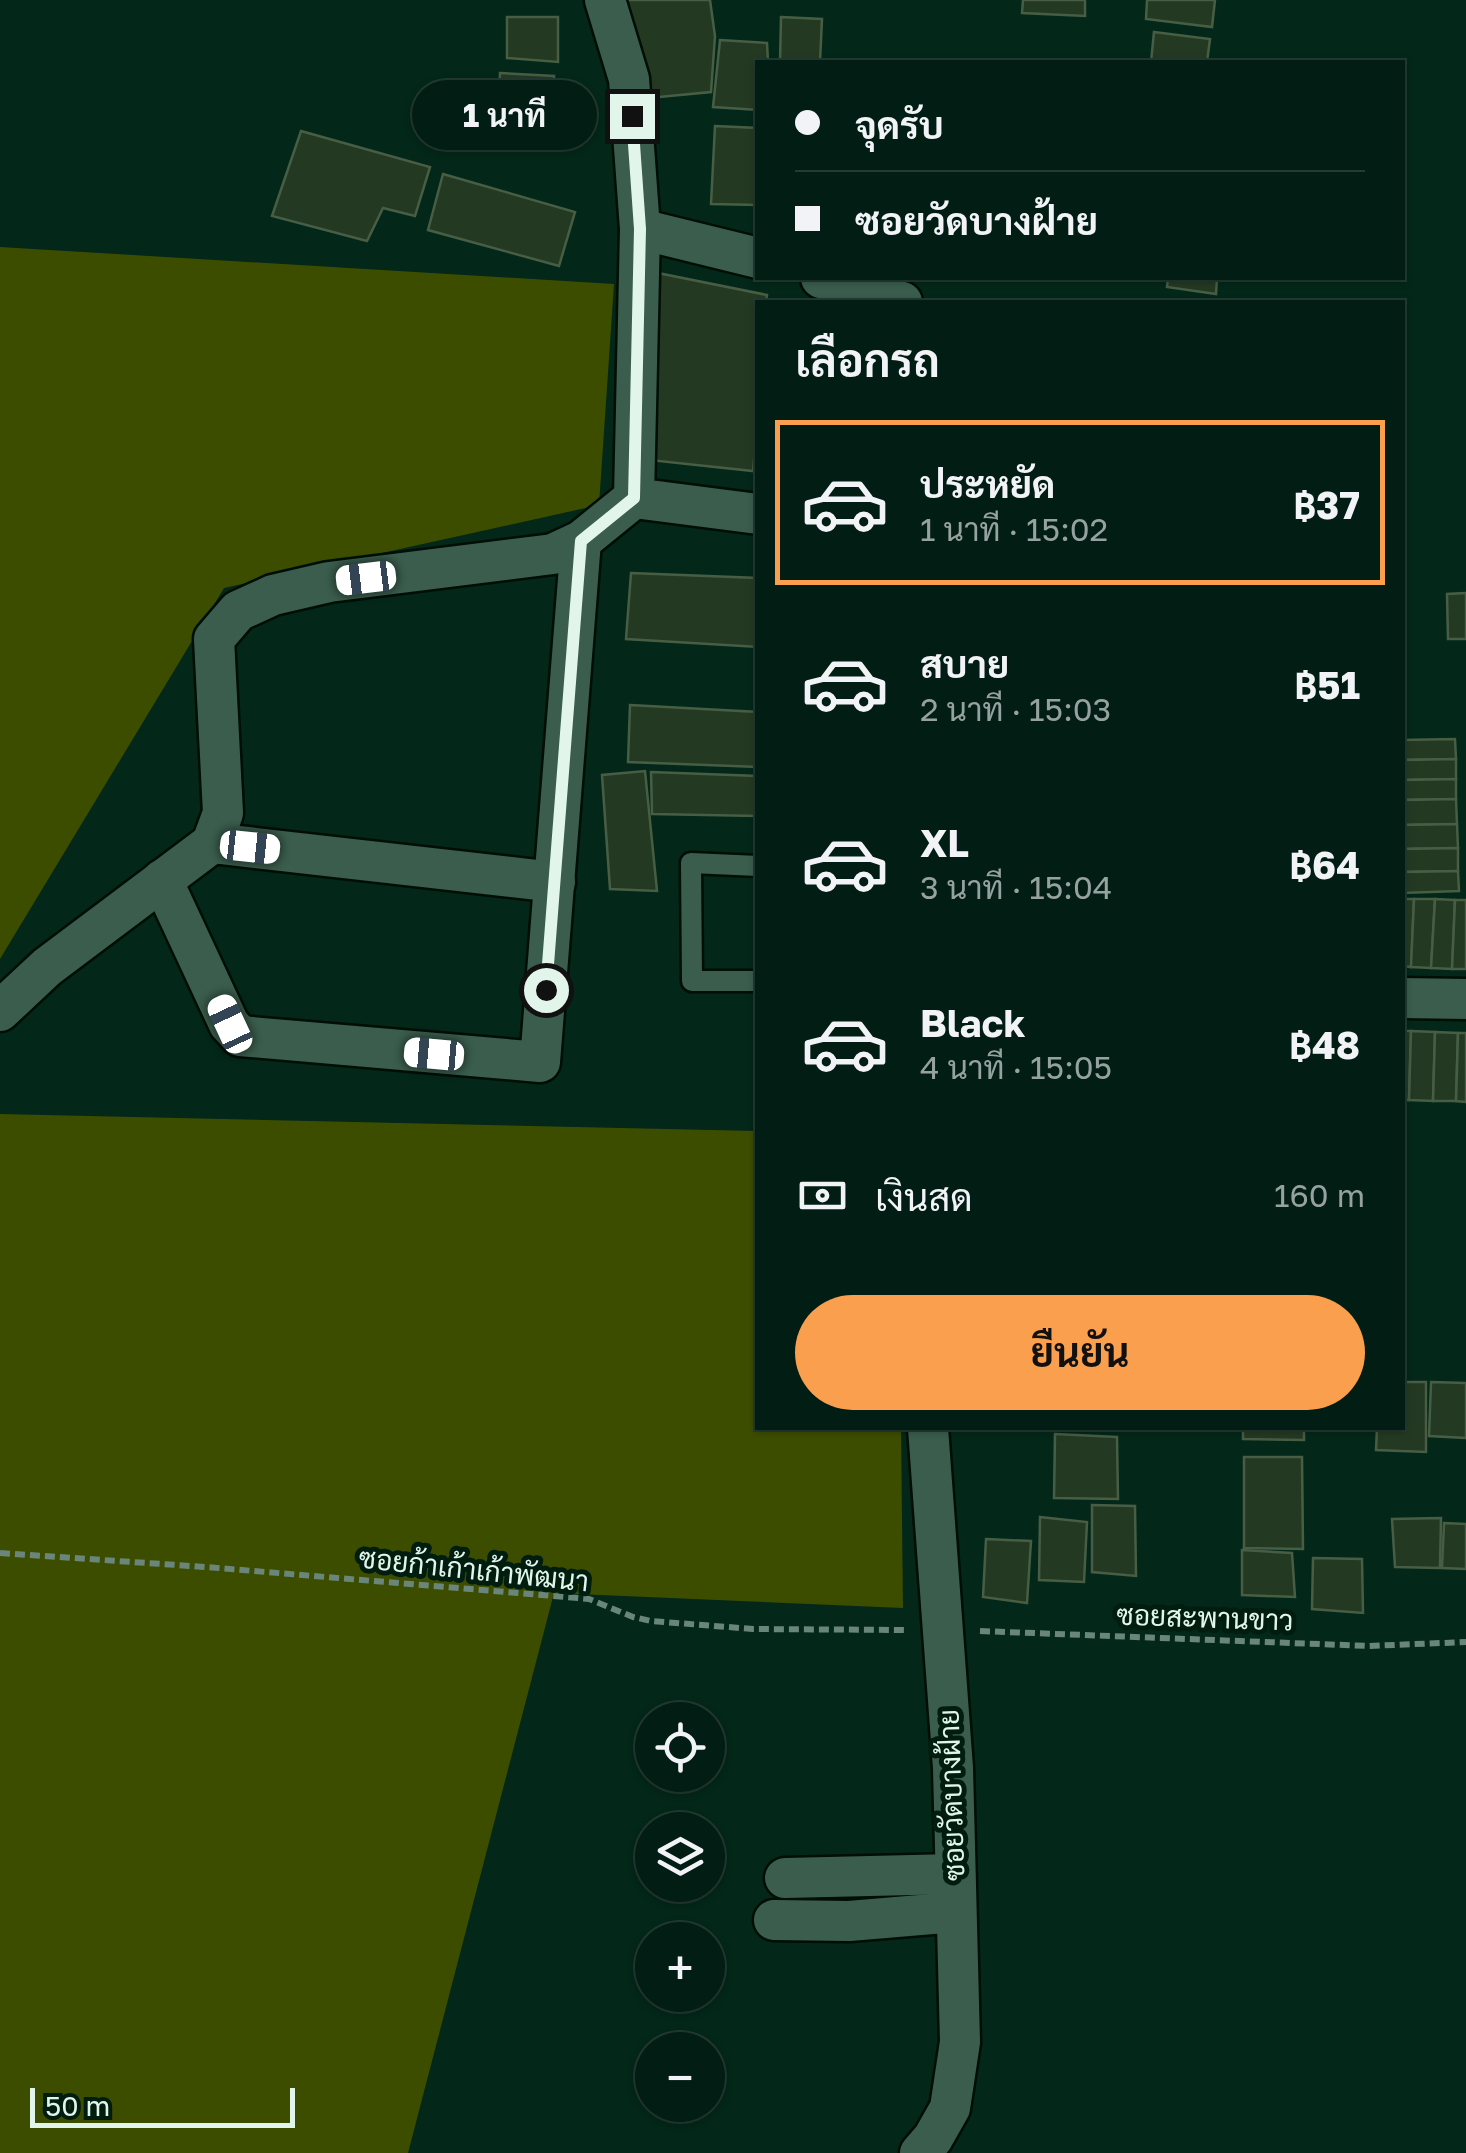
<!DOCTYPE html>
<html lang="th">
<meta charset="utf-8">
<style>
:root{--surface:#021d13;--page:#0c261c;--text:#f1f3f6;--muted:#96a2a0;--line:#233b33;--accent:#f99f4d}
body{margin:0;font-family:"Golos Text",Sarabun,sans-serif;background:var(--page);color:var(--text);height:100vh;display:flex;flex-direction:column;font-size:38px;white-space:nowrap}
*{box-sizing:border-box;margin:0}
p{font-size:32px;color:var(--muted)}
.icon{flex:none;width:55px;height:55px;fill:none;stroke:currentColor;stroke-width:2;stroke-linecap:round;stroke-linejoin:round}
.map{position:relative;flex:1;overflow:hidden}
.details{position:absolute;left:755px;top:300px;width:650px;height:1130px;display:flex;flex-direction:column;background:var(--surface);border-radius:0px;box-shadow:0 2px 8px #0004,0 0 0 2px var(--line)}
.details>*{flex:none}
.banner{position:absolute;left:755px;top:60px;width:650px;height:220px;border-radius:0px;box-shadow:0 2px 8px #0004,0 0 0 2px var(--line);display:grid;align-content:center;height:220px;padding:0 40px;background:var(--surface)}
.controls{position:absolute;left:635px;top:1702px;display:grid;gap:20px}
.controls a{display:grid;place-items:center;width:90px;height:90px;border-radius:50%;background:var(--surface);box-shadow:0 2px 8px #0004,0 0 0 2px var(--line);font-size:50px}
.scale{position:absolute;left:30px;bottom:25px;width:265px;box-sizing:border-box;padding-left:10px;border:5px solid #e2f5eb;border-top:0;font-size:28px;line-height:35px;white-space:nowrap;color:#e2f5eb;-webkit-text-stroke:8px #001d10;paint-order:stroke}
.end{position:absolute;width:45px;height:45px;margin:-22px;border:12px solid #e2f5eb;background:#111;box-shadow:0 0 0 5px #111}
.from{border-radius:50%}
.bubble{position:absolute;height:70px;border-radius:35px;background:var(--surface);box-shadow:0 2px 8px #0004,0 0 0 2px var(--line);font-size:32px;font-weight:700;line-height:70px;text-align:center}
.car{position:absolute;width:30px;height:60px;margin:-30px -15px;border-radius:12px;box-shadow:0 0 8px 2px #0007;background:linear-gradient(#fff 24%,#345 0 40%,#fff 0 76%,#345 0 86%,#fff 0)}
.banner b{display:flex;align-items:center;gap:35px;height:95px;font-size:38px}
.banner b+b{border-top:2px solid var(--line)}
.banner i{width:25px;height:25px;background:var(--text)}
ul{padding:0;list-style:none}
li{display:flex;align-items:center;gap:30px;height:165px;margin:0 20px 15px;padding:0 20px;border:5px solid transparent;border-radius:0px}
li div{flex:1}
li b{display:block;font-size:38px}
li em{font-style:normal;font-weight:700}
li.selected{border-color:var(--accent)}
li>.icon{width:90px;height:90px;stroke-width:1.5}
h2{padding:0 40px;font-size:45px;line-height:120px}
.pay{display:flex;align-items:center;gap:25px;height:110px;padding:0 40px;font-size:38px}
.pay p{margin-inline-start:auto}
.action{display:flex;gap:20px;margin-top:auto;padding:20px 40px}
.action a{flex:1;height:115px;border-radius:60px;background:var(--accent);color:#111;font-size:40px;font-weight:700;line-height:115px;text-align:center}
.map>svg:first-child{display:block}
.forest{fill:#3d4d00}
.building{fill:#243922;stroke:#475e45;stroke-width:2.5}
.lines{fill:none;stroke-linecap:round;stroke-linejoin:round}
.service-casing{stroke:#000e05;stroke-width:25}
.minor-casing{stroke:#000e05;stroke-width:45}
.path{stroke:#6a867a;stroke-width:6;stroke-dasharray:10 5;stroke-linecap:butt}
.service{stroke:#3a5d4d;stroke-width:20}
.minor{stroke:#3a5d4d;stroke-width:40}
.route{stroke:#e2f5eb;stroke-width:12}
.labels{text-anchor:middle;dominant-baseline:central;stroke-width:10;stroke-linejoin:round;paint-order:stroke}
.street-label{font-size:28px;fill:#e2f5eb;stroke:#001d10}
</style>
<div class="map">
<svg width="1466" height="2153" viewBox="0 0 1466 2153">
<rect width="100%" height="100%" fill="#032719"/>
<!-- forest -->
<g class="forest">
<polygon points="0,247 614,284 599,505 224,588 0,959"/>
<polygon points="0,1114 757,1131 758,1428 901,1428 903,1608 554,1593 408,2153 0,2153"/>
</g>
<!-- building -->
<g class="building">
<polygon points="618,0 710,0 715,36 711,92 649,98"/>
<polygon points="1023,0 1085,0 1085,16 1022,13"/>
<polygon points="1147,0 1215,0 1212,27 1146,19"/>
<polygon points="507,17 558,17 558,62 507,58"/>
<polygon points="781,17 822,19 820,62 780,62"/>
<polygon points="1154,32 1210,39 1207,62 1151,62"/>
<polygon points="720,40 767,43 768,62 758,62 758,110 713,107"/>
<polygon points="500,73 554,76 553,127 498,121"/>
<polygon points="715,126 758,128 758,205 711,204"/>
<polygon points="301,131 430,167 415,216 383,208 367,241 272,216"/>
<polygon points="443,174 575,212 559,266 428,230"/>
<polygon points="653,272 767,295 766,302 758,302 758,413 753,471 649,460"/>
<polygon points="1168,278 1217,278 1216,294 1167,287"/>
<polygon points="631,573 758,578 758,647 626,639"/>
<polygon points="1466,593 1466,639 1448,639 1447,594"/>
<polygon points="630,705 758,712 758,767 628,762"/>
<polygon points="1455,739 1456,759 1402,760 1402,740"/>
<polygon points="1456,759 1456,779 1402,780 1402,760"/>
<polygon points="645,771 657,891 610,889 602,775"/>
<polygon points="651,772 758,776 758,816 652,814"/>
<polygon points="1456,779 1456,799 1402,800 1402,780"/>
<polygon points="1456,799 1457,824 1402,825 1402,800"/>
<polygon points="1457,824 1458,848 1402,849 1402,825"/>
<polygon points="1458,848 1458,871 1402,872 1402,849"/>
<polygon points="1458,871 1459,891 1402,893 1402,872"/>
<polygon points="1402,899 1414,899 1411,967 1402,966"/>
<polygon points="1414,899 1435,899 1431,968 1411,967"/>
<polygon points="1435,899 1455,900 1452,969 1431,968"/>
<polygon points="1455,900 1466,900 1466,969 1452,969"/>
<polygon points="1402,1031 1411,1031 1409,1100 1402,1100"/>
<polygon points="1411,1031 1435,1032 1433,1101 1409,1100"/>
<polygon points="1435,1032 1458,1033 1456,1101 1433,1101"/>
<polygon points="1458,1033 1466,1033 1466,1102 1456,1101"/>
<polygon points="1402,1382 1426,1382 1426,1452 1376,1450 1377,1428 1402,1428"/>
<polygon points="1431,1382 1466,1383 1466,1438 1429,1436"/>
<polygon points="1243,1428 1304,1428 1304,1440 1243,1439"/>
<polygon points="1055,1434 1117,1437 1118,1499 1054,1498"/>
<polygon points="1244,1457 1302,1457 1303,1549 1244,1548"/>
<polygon points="1092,1505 1135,1506 1136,1576 1092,1572"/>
<polygon points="1040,1517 1087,1522 1084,1582 1039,1580"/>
<polygon points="1441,1518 1440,1568 1395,1567 1392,1519"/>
<polygon points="1444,1523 1466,1524 1466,1569 1442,1568"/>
<polygon points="986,1539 1031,1541 1027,1603 983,1597"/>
<polygon points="1242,1550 1292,1553 1295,1597 1242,1595"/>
<polygon points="1313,1558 1362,1559 1363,1613 1312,1609"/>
</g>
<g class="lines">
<defs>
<polyline id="service" points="758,866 691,863 692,981 758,981"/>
<g id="minor">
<polyline points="605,0 629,79 640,229 634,498 758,514"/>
<polyline points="640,229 758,258"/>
<polyline points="821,278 902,302"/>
<polyline points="212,843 555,882"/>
<polyline points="162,880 229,1024 240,1036 540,1062 581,541"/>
<polyline points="1402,998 1466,999"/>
<polyline points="0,1011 47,967 212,843 223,813 214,639 238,611 273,595 329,582 553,554 581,541 634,498"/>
<polyline points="785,1878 955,1874"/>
<polyline points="774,1920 849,1921 956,1912"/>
<polyline points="920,2153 933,2138 950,2108 960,2042 953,1768 928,1428"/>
</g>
</defs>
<!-- service casing -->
<use href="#service" class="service-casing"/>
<!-- minor casing -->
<use href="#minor" class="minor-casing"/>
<!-- path -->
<g class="path">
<polyline points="0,1553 206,1567 589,1599 633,1617 651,1621 753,1629 908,1630"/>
<polyline points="980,1631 1369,1646 1466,1642"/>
</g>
<!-- service -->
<use href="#service" class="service"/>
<!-- minor -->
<use href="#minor" class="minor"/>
</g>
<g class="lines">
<!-- route -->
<polyline class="route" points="546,990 581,541 634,498 640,229 632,116"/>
</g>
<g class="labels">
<!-- street labels -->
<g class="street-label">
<text transform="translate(474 1569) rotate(6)">ซอยก้าเก้าเก้าพัฒนา</text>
<text transform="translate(1205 1617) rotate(2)">ซอยสะพานขาว</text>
<text transform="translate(951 1795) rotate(-92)">ซอยวัดบางฝ้าย</text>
</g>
</g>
</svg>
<div class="controls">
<a><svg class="icon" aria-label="locate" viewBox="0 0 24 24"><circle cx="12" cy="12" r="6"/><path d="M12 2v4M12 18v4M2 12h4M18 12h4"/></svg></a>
<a><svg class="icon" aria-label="layers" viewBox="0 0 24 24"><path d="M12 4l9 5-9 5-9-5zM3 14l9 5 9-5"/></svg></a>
<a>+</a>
<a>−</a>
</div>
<div class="scale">50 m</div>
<i class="end from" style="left:546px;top:990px"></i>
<i class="end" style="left:632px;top:116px"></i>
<div class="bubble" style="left:412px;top:80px;width:185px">1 นาที</div>
<i class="car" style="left:366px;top:578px;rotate:263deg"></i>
<i class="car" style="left:250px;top:847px;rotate:96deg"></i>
<i class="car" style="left:230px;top:1024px;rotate:335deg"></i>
<i class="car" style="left:434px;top:1054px;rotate:275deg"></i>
<div class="banner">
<b><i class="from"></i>จุดรับ</b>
<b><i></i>ซอยวัดบางฝ้าย</b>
</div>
<section class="details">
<h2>เลือกรถ</h2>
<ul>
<li class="selected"><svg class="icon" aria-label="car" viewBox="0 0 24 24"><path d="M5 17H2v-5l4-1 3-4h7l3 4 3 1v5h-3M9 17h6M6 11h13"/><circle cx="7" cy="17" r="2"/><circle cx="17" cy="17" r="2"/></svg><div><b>ประหยัด</b><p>1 นาที · 15:02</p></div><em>฿37</em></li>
<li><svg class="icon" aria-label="car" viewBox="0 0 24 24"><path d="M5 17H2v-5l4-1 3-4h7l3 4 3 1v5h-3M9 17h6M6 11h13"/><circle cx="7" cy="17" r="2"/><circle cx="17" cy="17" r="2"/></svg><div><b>สบาย</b><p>2 นาที · 15:03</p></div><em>฿51</em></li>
<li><svg class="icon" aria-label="car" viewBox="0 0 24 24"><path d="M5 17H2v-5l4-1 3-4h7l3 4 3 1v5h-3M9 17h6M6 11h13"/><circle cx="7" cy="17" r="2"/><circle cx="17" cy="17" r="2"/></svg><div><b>XL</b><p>3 นาที · 15:04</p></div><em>฿64</em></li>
<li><svg class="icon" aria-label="car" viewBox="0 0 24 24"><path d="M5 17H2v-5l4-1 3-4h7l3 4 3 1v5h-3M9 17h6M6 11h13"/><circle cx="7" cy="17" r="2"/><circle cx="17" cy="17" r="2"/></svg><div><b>Black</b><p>4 นาที · 15:05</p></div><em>฿48</em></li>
</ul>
<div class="pay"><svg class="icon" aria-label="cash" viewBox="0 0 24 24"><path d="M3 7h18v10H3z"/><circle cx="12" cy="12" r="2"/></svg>เงินสด<p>160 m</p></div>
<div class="action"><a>ยืนยัน</a></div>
</section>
</div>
